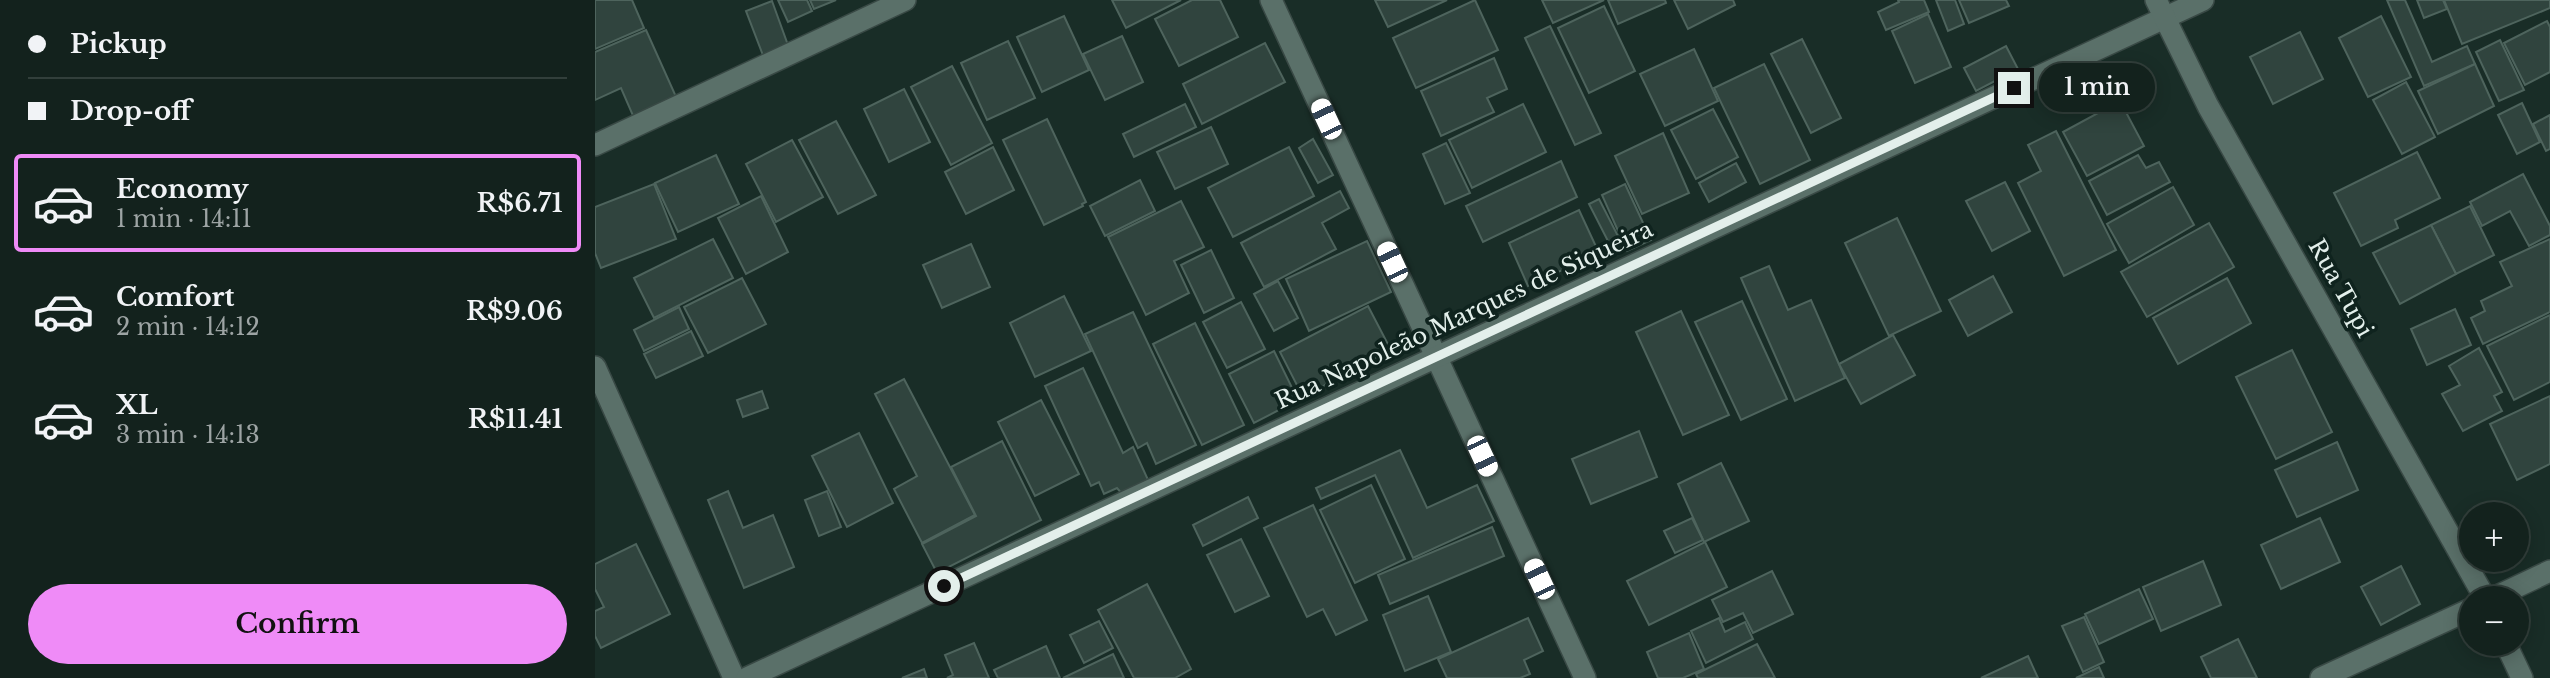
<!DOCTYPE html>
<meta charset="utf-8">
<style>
:root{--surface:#13221d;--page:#1c2a26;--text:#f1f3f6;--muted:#9da4a4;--line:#323f3b;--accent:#ef8bf7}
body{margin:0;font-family:"Libre Baskerville",serif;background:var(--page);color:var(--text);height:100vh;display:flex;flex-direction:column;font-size:26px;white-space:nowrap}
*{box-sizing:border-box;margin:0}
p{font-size:23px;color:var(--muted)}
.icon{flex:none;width:38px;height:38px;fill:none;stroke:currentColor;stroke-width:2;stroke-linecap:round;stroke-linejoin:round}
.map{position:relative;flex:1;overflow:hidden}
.details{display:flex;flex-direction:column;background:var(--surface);width:595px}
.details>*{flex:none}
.banner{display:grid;align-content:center;height:154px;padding:0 28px;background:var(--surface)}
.buttons{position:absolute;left:1864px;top:502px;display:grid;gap:14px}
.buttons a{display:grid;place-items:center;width:70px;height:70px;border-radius:50%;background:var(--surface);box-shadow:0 4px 18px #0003,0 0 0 2px var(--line);font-size:35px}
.end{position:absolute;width:32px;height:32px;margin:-16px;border:9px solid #e3efeb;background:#111;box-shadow:0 0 0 4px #111}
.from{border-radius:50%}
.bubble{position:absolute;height:49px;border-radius:24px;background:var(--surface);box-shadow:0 4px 18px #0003,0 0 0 2px var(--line);font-size:23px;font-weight:600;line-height:49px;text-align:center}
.car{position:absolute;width:21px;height:42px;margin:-21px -10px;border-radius:9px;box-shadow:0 0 5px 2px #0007;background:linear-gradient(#fff 24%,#345 0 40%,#fff 0 76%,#345 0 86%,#fff 0)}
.banner b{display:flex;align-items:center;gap:24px;height:66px;font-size:26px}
.banner b+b{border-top:2px solid var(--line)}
.banner i{width:18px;height:18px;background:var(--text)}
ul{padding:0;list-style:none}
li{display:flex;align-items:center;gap:21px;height:98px;margin:0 14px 10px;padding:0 14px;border:4px solid transparent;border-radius:7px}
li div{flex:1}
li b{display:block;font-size:26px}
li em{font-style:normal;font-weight:600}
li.active{border-color:var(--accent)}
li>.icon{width:63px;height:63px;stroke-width:1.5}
.button{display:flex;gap:14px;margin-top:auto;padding:14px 28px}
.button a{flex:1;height:80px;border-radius:42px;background:var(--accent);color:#111;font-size:28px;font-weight:600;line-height:80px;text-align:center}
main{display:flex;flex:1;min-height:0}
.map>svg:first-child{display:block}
.building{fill:#30443e;stroke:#4e645d;stroke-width:2}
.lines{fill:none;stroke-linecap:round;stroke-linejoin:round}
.minor-casing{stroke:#394945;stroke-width:24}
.tertiary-casing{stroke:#394945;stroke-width:24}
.minor{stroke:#5a7069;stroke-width:21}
.tertiary{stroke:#5a7069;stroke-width:21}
.route{stroke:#e3efeb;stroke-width:9}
.labels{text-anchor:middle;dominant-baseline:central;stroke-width:7;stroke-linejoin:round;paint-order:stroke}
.street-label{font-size:23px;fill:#e3efeb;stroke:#0f231e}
</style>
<main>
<section class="details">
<div class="banner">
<b><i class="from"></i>Pickup</b>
<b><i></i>Drop-off</b>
</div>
<ul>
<li class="active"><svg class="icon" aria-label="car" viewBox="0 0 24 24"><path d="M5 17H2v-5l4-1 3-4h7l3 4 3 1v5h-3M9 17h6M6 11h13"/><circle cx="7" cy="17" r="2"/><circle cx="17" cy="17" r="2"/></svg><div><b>Economy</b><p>1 min · 14:11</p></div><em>R$6.71</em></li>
<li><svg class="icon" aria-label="car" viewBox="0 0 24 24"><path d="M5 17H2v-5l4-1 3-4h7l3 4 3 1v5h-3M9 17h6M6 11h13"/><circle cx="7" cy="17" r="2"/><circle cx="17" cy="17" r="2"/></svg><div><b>Comfort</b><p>2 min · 14:12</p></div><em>R$9.06</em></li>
<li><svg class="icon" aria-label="car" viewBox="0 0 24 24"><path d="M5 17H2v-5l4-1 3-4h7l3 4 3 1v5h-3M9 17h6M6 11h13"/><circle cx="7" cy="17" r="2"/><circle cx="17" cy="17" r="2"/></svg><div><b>XL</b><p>3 min · 14:13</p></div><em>R$11.41</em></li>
</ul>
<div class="button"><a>Confirm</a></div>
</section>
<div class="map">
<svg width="1955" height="678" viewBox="0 0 1955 678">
<rect width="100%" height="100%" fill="#192d27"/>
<!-- building -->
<g class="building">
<polygon points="0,0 37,0 49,28 0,49"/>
<polygon points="183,0 212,0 217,11 193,22"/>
<polygon points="215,0 241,0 219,9"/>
<polygon points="517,0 586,0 531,28"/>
<polygon points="597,0 625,0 643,37 584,66 560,19"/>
<polygon points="780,0 852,0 793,27"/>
<polygon points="880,0 903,50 821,88 798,38"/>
<polygon points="947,0 1009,0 958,23"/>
<polygon points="1013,0 1070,0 1071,3 1023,24"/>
<polygon points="1079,0 1138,0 1140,5 1093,29"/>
<polygon points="1303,0 1329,0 1334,12 1291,30 1283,12 1304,2"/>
<polygon points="1341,0 1360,0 1369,24 1353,31"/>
<polygon points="1364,0 1411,0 1414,6 1374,23"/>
<polygon points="1792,0 1810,0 1837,62 1872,46 1880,64 1829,86"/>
<polygon points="1822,0 1848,0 1852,9 1829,18"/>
<polygon points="1849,0 1955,0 1955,8 1867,44"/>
<polygon points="177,1 194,48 169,58 151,11"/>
<polygon points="1009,6 1040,71 994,93 963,28"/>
<polygon points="1333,14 1356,67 1320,83 1297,31"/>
<polygon points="469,16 494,70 447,92 422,37"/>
<polygon points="1786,16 1816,77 1773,97 1744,38"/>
<polygon points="1952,21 1955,27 1955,72 1930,85 1909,43"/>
<polygon points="955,26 1006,133 980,145 930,38"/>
<polygon points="51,30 82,99 39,118 26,88 0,100 0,52"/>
<polygon points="1705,32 1728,79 1678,104 1655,57"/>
<polygon points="527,36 548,82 510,100 488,54"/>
<polygon points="1207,39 1246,118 1216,133 1176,54"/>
<polygon points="1905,40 1929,90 1904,101 1881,52"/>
<polygon points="413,41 440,98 392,120 366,63"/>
<polygon points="670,43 690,82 607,124 588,84"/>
<polygon points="1411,46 1423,69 1381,91 1369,68"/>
<polygon points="1099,49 1123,101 1070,126 1045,74"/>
<polygon points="899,58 912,89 892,98 899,112 846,136 826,91"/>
<polygon points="1169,64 1215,160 1165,184 1119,88"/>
<polygon points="1880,64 1899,106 1843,134 1823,91"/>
<polygon points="357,66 397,143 356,165 316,87"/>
<polygon points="1811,82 1840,137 1807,154 1778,100"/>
<polygon points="309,89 335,142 294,162 269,109"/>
<polygon points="1525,101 1549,146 1492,176 1468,132"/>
<polygon points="1927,103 1945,142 1922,154 1903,115"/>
<polygon points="590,104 601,127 539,157 528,134"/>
<polygon points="928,104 951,152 877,188 854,140"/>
<polygon points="1118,109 1143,157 1101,179 1076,130"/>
<polygon points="1955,115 1955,149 1951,151 1938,124"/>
<polygon points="452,119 491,202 487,204 488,206 449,225 408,140"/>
<polygon points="241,121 281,195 243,214 204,140"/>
<polygon points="616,127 633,164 580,189 562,152"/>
<polygon points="1461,131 1521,250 1469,276 1423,183 1446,171 1433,145"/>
<polygon points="1068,133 1094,193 1047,214 1020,156"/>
<polygon points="718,139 738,175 723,183 704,148"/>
<polygon points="197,140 228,197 181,222 151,164"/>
<polygon points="851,143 875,193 850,204 828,154"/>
<polygon points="398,147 419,190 371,214 350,172"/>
<polygon points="694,147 719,196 638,237 613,188"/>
<polygon points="1822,152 1845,198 1800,220 1803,228 1766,246 1739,193"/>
<polygon points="121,155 144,204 83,232 60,183"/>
<polygon points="1543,155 1551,168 1564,162 1575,182 1512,215 1494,181"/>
<polygon points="966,161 982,197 888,242 871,206"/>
<polygon points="1141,163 1151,182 1114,202 1104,183"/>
<polygon points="1928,174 1955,226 1955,235 1934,246 1915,211 1887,226 1875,202"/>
<polygon points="545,180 560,211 510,236 495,206"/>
<polygon points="1410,182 1435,231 1397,251 1371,201"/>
<polygon points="59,184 81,239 6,268 0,253 0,207"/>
<polygon points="1030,184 1056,240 1032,251 1007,195"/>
<polygon points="1578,187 1599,225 1534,263 1512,224"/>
<polygon points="745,191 754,208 727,223 741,249 669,287 646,243"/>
<polygon points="166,196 193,252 151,274 123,218"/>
<polygon points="1004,199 1026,242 1016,247 994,204"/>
<polygon points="586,201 609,247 579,261 594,293 551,315 513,237"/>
<polygon points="1875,206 1899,255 1861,274 1836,225"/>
<polygon points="984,210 1004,253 933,286 914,243"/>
<polygon points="1302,218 1346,311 1294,336 1250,243"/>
<polygon points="1614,223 1639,267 1552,317 1526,272"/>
<polygon points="1836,225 1861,274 1805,304 1778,253"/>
<polygon points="118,239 138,278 59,318 39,278"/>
<polygon points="1955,239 1955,312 1888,344 1876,318 1890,311 1886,301 1917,286 1905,262"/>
<polygon points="772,241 796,292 714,331 691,279"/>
<polygon points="376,244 395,287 347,308 328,265"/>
<polygon points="616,250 639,298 609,313 586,265"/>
<polygon points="1174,266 1193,310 1216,300 1250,378 1200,401 1146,278"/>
<polygon points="1398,276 1417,312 1373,336 1354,300"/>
<polygon points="147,278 171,324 113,353 89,307"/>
<polygon points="1632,278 1656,323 1583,364 1558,318"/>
<polygon points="683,281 703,318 679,331 659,294"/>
<polygon points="469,296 496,351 440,377 415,323"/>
<polygon points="1147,301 1192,399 1146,420 1100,322"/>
<polygon points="646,302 670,349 632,368 608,322"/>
<polygon points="773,306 796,350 708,397 685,352"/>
<polygon points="84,307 94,329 49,351 39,330"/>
<polygon points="1860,309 1876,345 1832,365 1816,329"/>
<polygon points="1086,311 1134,415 1088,435 1041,332"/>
<polygon points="538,312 601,445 561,464 552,443 543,448 490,334"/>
<polygon points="1955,315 1955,382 1919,400 1892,346"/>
<polygon points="600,323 649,425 607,445 558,344"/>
<polygon points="96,331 108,356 61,378 49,354"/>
<polygon points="1298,335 1320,375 1266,404 1244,364"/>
<polygon points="1884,348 1907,392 1899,396 1907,411 1868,431 1847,394 1865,385 1854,366"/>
<polygon points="1697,350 1737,432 1681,459 1641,377"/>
<polygon points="679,351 703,400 659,423 634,374"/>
<polygon points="488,368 528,453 538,447 554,482 528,495 522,488 509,494 504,482 496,486 450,386"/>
<polygon points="309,379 380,515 327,543 299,489 322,476 280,394"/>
<polygon points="167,391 173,408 148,417 142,400"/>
<polygon points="1955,396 1955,464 1922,480 1895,424"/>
<polygon points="446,400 484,474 440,496 403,422"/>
<polygon points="1044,431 1062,477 996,504 977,459"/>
<polygon points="264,433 298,503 252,527 217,456"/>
<polygon points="407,441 446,520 342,573 327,544 381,516 356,467"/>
<polygon points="1742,442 1763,490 1702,517 1680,470"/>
<polygon points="805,450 832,508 882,485 899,521 818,558 780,475 726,499 721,488"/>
<polygon points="1126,463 1154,521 1109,542 1083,484"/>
<polygon points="776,485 810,559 760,583 725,510"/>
<polygon points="133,491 148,528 178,515 199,567 149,588 113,500"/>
<polygon points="232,491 246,527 224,536 210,500"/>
<polygon points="653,497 663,518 608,546 598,525"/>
<polygon points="718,505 772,620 741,635 728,609 712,617 669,528"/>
<polygon points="1097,518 1108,540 1080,553 1069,531"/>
<polygon points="1725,518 1745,562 1686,589 1666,545"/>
<polygon points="897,527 909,556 795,604 783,575"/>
<polygon points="646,539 674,596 640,612 612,555"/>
<polygon points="1110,542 1132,587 1054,625 1032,581"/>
<polygon points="41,544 75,614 6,648 0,636 0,611 9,607 0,589 0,564"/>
<polygon points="1608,561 1626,605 1566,631 1548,587"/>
<polygon points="1806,566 1825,604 1786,625 1766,587"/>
<polygon points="1177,571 1198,614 1158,633 1148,613 1128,622 1117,600"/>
<polygon points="552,584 596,669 580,678 539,678 503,610"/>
<polygon points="1544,589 1558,619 1504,644 1490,614"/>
<polygon points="833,596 856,652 810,671 788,615"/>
<polygon points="1489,617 1509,662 1488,672 1467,626"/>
<polygon points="933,618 948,651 929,660 935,674 925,678 852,678 843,659"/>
<polygon points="1124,618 1130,632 1150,622 1158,639 1111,663 1096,631"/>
<polygon points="504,621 518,648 489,663 475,635"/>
<polygon points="1094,633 1109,669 1088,678 1063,678 1052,652"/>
<polygon points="1643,639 1662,678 1616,678 1606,657"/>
<polygon points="379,643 394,678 352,678 358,675 350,655"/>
<polygon points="1162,644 1180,678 1103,678 1101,674"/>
<polygon points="451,646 465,678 403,678 399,670"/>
<polygon points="518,654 529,678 468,678"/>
<polygon points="1433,656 1443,678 1386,678"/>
<polygon points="1504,667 1509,678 1481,678"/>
<polygon points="329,669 332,678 307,678"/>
</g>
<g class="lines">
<defs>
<g id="minor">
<polyline points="676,0 990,678"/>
<polyline points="0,145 310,0"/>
<polyline points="0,367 139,678"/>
<polyline points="1898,598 1955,571"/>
<polyline points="152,678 1608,0"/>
<polyline points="1726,678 1876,609"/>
</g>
<g id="tertiary">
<polyline points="1561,0 1613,106 1890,598"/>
<polyline points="1911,644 1927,678"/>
</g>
</defs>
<!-- minor casing -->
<use href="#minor" class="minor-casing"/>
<!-- tertiary casing -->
<use href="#tertiary" class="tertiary-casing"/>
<!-- minor -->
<use href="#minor" class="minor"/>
<!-- tertiary -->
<use href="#tertiary" class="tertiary"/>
</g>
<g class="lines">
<!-- route -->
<polyline class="route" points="349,586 1419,88"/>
</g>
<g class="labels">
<!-- street labels -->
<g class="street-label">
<text transform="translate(1746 288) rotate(61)">Rua Tupi</text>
<text transform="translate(869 315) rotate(-25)">Rua Napoleão Marques de Siqueira</text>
</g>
</g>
</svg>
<div class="buttons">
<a>+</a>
<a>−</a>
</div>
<i class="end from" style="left:349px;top:586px"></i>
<i class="end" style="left:1419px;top:88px"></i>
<div class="bubble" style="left:1444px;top:63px;width:116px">1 min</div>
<i class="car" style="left:731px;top:119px;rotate:335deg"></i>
<i class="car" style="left:797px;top:262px;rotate:335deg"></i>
<i class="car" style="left:887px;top:456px;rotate:155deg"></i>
<i class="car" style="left:944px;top:579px;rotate:335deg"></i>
</div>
</main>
